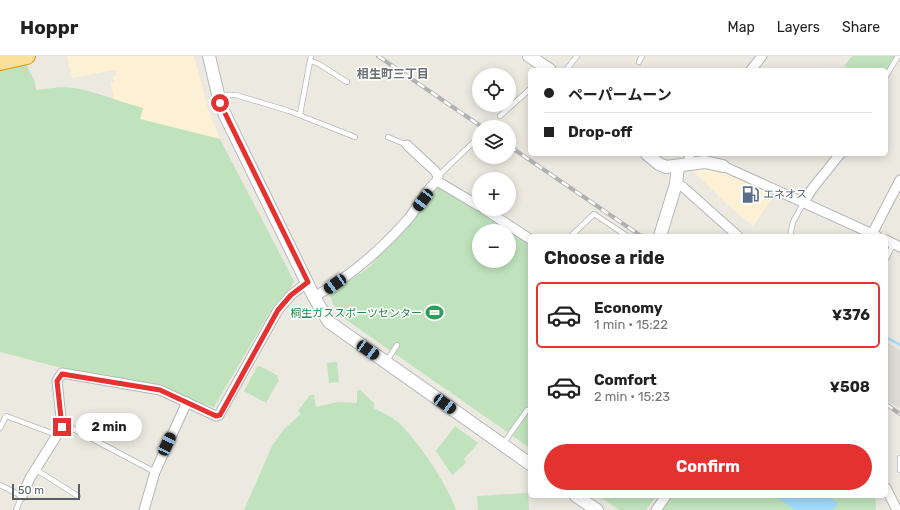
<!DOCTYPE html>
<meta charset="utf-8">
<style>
:root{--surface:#fff;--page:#f2f2f2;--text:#222;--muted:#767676;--line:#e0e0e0;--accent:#e3322f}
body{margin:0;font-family:Rubik,"Noto Sans JP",sans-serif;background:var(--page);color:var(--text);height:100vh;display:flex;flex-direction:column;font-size:15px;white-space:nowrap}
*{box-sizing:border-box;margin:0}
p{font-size:13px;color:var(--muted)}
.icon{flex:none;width:22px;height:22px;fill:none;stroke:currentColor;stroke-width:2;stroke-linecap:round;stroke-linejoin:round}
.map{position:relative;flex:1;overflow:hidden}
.sheet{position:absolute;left:528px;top:178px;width:360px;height:264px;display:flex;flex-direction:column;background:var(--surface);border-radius:6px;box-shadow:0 2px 10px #0003}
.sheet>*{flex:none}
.banner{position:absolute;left:528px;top:12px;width:360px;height:88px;border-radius:6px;box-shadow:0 2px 10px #0003;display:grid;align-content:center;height:88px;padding:0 16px;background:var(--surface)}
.buttons{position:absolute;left:472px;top:12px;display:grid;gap:8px}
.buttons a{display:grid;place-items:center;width:44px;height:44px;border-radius:50%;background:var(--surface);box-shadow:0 2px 10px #0003;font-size:20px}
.scale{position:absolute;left:12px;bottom:10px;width:68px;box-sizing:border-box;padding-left:4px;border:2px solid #595e61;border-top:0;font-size:11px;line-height:14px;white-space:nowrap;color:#595e61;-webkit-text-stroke:3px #fff;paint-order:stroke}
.end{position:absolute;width:18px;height:18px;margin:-9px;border:5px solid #e3322f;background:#fff;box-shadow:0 0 0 2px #fff}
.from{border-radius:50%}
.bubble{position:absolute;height:28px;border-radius:14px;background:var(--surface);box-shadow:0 2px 10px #0003;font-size:13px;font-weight:700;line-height:28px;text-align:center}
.car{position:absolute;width:12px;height:24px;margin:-12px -6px;border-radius:5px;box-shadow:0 0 3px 1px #0007;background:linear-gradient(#222 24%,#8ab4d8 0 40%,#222 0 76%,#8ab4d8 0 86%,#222 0)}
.banner b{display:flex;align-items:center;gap:14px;height:38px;font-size:15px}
.banner b+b{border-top:1px solid var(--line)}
.banner i{width:10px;height:10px;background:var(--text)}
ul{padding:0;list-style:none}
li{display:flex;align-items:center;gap:12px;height:66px;margin:0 8px 6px;padding:0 8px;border:2px solid transparent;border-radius:6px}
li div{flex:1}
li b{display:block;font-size:15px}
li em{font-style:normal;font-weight:700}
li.selected{border-color:var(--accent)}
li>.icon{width:36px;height:36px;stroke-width:1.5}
h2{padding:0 16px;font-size:18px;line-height:48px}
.button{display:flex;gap:8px;margin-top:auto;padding:8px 16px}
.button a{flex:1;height:46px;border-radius:24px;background:var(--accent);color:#fff;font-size:16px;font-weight:700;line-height:46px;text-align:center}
header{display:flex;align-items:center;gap:24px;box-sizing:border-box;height:56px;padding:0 20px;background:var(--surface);border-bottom:1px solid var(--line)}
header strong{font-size:19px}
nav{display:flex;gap:22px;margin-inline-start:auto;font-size:14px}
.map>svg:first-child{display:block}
.commercial{fill:#fcf1d5}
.industrial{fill:#dddbd5}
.green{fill:#c0e3bd;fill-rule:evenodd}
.water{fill:#a1dafc}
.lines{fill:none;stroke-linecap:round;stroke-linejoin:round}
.stream{stroke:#a1dafc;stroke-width:2.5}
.service-casing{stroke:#b4b7bb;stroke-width:6}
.minor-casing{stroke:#b4b7bb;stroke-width:11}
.tertiary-casing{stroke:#b4b7bb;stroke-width:14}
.trunk-casing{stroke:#e69207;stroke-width:18}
.service{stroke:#fff;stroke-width:4.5}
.minor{stroke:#fff;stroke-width:9}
.tertiary{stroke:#fff;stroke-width:12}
.trunk{stroke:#fae098;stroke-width:16}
.rail-casing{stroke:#b0b1b1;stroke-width:4}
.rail{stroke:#fff;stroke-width:2.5;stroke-dasharray:8;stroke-linecap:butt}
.route{stroke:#e3322f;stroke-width:5}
.labels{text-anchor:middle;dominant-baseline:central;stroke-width:3;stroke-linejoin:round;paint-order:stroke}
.service-label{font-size:11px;fill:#4e5e75;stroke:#fff;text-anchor:start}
.leisure-label{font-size:11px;fill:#27864d;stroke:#fff;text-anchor:end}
.neighbourhood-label{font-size:12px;font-weight:bold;fill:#6a7073;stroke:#fff}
</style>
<header>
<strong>Hoppr</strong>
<nav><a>Map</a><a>Layers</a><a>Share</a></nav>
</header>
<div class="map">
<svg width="900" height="454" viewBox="0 0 900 454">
<rect width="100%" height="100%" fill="#ece9e1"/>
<!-- commercial -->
<g class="commercial">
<polygon points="67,0 194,0 209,56 220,83 140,63 143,52 114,45 111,27 114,26 113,20 116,19 115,14 72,22"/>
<polygon points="703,110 722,115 775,139 753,170 731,152 691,113"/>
</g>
<!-- industrial -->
<polygon class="industrial" points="886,286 900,294 900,353 886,344"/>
<!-- green -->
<g class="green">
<polygon points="852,0 896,0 886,17 886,14 850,14 844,10"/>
<path d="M26 8 35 26 36 34C49 33 61 30 74 32 97 36 120 46 143 52L140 63 220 83 294 225 292 230 273 251 214 351 199 347 165 332 85 318 0 296V13Z"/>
<path d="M440 129 530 186V392L345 263C338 255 331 248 330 237L367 213 413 165 437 130ZM479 175H509V205H479Z"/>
<polygon points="337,306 339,326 329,327 327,307"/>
<polygon points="260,310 278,320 277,322 279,324 266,347 244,335 257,311"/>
<path d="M360 334 374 347V352C383 357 393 361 400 368 418 385 449 431 456 454H244L272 390 284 373 301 358 298 355 310 339H314L316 351 338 346 357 347V335Z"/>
<polygon points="455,370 478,387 464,403 466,407 452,419 436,395"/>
<polygon points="528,437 529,454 478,454 477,440"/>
<polygon points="599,440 656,440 646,454 619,454"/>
<polygon points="671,440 875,440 876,454 661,454"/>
</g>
<!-- water -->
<polygon class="water" points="775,440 827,440 838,447 833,454 795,454"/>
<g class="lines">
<!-- stream -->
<polyline class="stream" points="886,281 900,289"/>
<defs>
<g id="service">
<polyline points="311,5 319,8 347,26"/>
<polyline points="639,6 642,0"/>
<polyline points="566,14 577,0"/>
<polyline points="886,20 898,0"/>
<polyline points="220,39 236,39 289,55 355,81"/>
<polyline points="300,58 311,0"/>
<polyline points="500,60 530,33"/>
<polyline points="388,81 407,89"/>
<polyline points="438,120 479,81"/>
<polyline points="571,180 594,158 627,180"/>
<polyline points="790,180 793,166 804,146"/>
<polyline points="886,203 893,188"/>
<polyline points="386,306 397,289"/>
<polyline points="62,367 155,416"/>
<polyline points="0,372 6,360 57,379"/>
<polyline points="503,388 527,354"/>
<polyline points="900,402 900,414"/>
<polyline points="35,413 78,440"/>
<polyline points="0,429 22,440 16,454"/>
</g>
<g id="minor">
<polyline points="751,14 762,0"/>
<polyline points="688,108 690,98"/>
<polyline points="723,110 877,180"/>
<polyline points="437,125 479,150"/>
<polyline points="676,128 683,131 738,180"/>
<polyline points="804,146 812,133 840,98"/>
<polyline points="484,153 530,183"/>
<polyline points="872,178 900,124"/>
<polyline points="886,184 900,191"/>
<path d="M314 241C351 220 382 193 409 162 417 152 428 131 437 125L438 120 435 115 407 89"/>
<polyline points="886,432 897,454"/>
<polyline points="22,440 30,422 62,371 57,325 62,317 160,334 216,360 219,359 278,254 291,239 308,226"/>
<polyline points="144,454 155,416 187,346"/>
<polyline points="656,454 666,440"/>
</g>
<g id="tertiary">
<polyline points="209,0 220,47 225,59 314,241 329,266 530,408"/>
<polyline points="529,0 550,14"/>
<polyline points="647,98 659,108 666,111 705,106 723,110"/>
<polyline points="660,180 676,128 678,111"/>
<polyline points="576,440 597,454"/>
</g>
<polyline id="trunk" points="0,6 27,0"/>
</defs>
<!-- service casing -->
<use href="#service" class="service-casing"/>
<!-- minor casing -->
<use href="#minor" class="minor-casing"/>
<!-- tertiary casing -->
<use href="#tertiary" class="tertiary-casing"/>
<!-- trunk casing -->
<use href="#trunk" class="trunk-casing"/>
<!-- service -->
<use href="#service" class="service"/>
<!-- minor -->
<use href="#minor" class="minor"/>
<!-- tertiary -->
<use href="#tertiary" class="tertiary"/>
<!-- trunk -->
<use href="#trunk" class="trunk"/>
<defs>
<g id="rail">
<polyline points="378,0 482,71"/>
<polyline points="509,90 641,180"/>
<polyline points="886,348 900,358"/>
</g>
</defs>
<!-- rail casing -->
<use href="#rail" class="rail-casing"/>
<!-- rail -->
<use href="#rail" class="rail"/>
</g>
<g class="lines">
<!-- route -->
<polyline class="route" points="62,371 57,325 62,318 160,334 216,360 220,359 278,254 291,239 308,226 220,47"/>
</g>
<!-- icons -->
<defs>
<symbol id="fuel-bare" viewBox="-9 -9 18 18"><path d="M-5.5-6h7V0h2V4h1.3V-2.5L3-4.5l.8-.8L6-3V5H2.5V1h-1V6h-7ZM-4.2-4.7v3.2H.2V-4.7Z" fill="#5c6f8a" stroke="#fff" stroke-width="2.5" paint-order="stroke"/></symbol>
<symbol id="stadium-bare" viewBox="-9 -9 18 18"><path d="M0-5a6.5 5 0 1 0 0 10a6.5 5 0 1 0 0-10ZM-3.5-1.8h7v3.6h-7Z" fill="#2e9e5b" stroke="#fff" stroke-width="2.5" paint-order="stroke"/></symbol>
</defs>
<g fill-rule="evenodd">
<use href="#fuel-bare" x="738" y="126" width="25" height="25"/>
<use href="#stadium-bare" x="422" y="244" width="25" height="25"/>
</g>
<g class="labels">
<!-- service labels -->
<g class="service-label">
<text x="763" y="138">エネオス</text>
</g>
<!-- leisure labels -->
<g class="leisure-label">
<text x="422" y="257">桐生ガススポーツセンター</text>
</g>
<!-- neighbourhood labels -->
<g class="neighbourhood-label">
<text x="393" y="18">相生町三丁目</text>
</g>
</g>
</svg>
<div class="buttons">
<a><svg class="icon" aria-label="locate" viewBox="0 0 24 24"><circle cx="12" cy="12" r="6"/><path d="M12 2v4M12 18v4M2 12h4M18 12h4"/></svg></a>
<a><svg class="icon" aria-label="layers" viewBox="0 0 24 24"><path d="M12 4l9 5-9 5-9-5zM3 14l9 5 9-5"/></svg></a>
<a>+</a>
<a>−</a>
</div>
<div class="scale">50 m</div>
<i class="end from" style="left:220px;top:47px"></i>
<i class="end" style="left:62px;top:371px"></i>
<div class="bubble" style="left:76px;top:357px;width:66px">2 min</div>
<i class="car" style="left:423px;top:144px;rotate:217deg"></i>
<i class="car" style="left:335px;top:228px;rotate:235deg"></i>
<i class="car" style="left:368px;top:294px;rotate:125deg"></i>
<i class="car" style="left:445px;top:348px;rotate:126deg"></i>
<i class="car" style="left:167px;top:388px;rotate:25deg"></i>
<div class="banner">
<b><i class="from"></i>ペーパームーン</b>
<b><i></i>Drop-off</b>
</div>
<section class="sheet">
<h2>Choose a ride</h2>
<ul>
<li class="selected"><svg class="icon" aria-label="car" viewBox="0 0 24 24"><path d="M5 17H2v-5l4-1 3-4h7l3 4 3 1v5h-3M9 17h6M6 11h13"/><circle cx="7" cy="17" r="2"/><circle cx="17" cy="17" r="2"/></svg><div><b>Economy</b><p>1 min · 15:22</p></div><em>¥376</em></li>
<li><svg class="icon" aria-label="car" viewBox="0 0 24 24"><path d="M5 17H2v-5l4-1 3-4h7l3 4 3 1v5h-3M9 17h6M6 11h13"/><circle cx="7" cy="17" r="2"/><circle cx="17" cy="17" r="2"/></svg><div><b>Comfort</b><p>2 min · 15:23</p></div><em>¥508</em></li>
</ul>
<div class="button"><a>Confirm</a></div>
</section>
</div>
